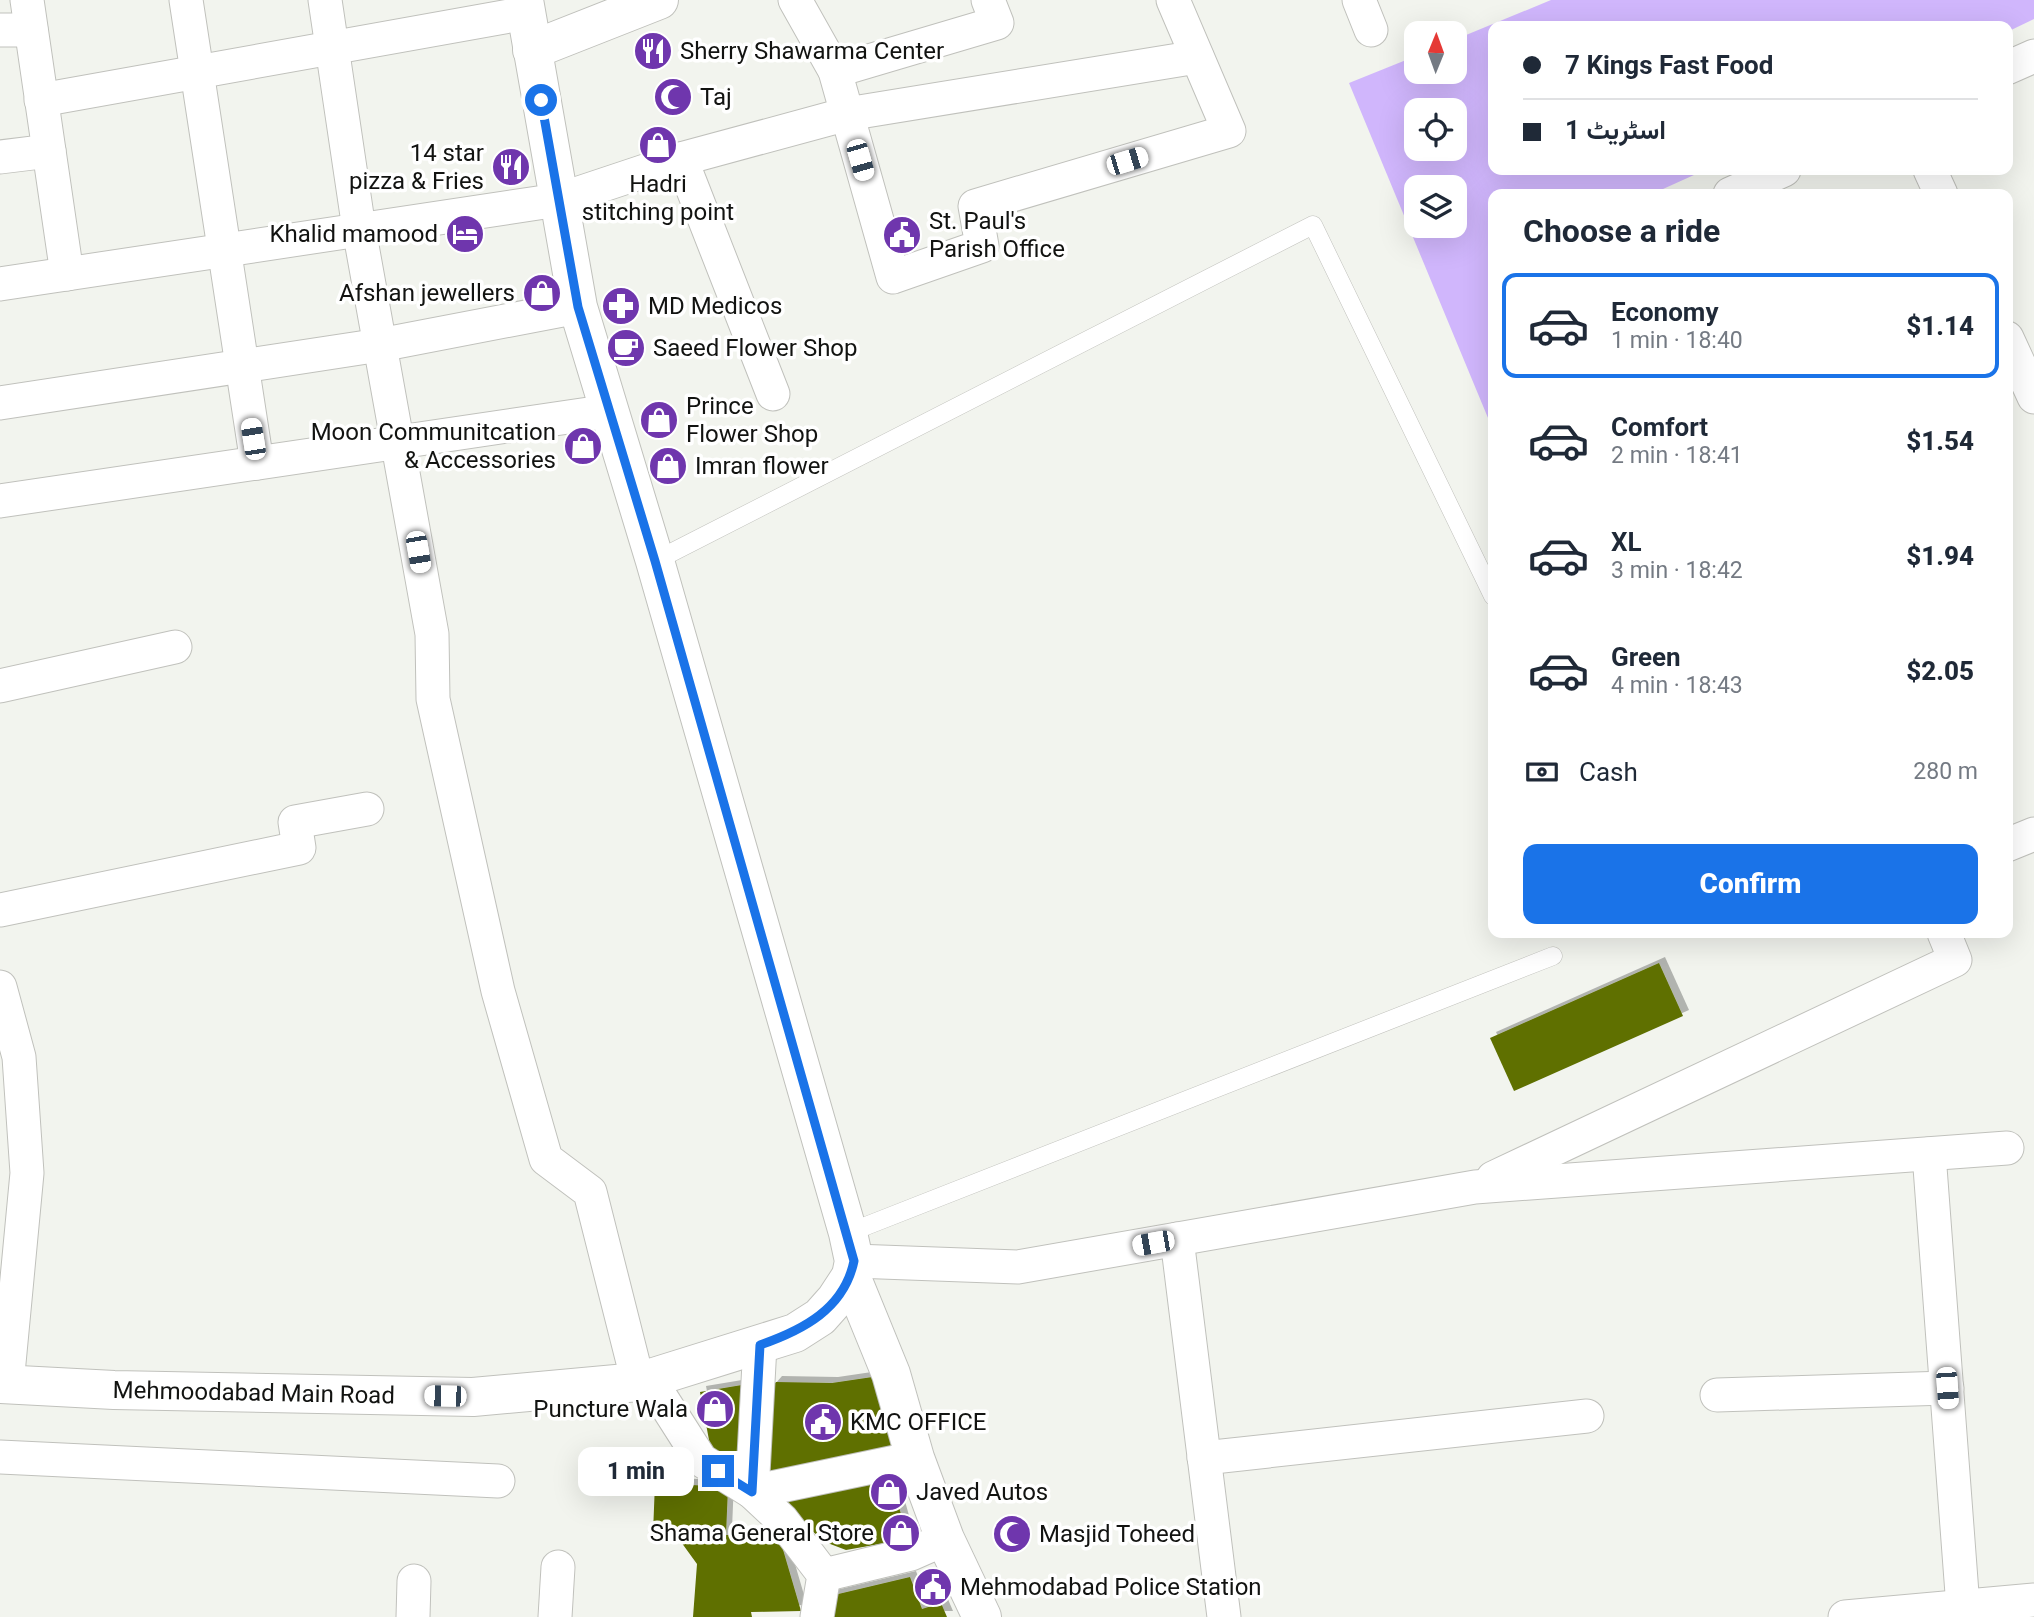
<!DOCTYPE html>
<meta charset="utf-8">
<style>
:root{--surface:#fff;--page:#f2f2f3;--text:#1f2937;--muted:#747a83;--line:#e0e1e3;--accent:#1a73e8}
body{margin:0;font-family:Roboto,Vazirmatn,sans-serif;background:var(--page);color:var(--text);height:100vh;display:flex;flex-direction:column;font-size:26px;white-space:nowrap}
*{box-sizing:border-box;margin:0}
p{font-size:23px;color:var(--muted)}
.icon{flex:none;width:38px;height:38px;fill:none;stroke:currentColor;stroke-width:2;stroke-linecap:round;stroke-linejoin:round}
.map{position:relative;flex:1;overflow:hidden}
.sheet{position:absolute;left:1488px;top:189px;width:525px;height:749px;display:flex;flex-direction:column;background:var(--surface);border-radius:14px;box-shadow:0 7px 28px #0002}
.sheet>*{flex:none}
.banner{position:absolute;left:1488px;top:21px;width:525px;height:154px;border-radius:14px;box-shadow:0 7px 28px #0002;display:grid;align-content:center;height:154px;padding:0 35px;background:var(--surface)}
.needle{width:46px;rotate:1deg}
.tools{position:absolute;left:1404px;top:21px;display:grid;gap:14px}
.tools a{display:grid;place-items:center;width:63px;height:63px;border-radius:14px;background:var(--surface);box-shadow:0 7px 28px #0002;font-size:35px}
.end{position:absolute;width:32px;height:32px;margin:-16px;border:9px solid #1a73e8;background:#fff;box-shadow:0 0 0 4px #fff}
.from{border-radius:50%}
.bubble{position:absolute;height:49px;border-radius:14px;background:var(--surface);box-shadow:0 7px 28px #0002;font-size:23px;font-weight:800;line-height:49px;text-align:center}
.car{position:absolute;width:21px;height:42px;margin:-21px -10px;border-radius:9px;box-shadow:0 0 5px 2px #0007;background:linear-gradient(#fff 24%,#345 0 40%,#fff 0 76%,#345 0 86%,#fff 0)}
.banner b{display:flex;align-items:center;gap:24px;height:66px;font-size:26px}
.banner b+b{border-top:2px solid var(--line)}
.banner i{width:18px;height:18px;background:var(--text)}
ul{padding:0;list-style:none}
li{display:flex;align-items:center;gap:21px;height:105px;margin:0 14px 10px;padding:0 21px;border:4px solid transparent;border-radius:14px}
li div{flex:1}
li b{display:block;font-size:26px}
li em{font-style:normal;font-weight:800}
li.current{border-color:var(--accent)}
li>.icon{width:63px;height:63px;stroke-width:1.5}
h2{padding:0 35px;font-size:32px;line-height:84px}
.pay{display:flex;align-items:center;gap:18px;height:77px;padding:0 35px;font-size:26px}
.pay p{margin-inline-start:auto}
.primary-button{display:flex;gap:14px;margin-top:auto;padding:14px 35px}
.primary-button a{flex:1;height:80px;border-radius:14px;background:var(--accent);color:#fff;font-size:28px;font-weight:800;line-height:80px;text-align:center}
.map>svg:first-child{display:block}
.green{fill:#d0b6fc;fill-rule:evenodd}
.building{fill:#5e6f00;filter:url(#shadow)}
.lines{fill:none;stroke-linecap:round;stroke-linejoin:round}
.lane-casing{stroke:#c0c1bc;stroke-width:19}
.street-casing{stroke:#c0c1bc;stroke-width:35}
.secondary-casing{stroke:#c0c1bc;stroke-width:40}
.lane{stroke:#fff;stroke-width:18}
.street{stroke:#fff;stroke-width:33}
.secondary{stroke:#fff;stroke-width:38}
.route{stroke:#1a73e8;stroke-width:9}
.labels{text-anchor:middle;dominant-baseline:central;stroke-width:7;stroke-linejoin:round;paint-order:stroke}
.poi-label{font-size:24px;fill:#121311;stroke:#fff;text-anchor:start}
.street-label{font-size:24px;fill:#121311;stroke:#fff}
</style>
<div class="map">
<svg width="2034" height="1617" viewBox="0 0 2034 1617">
<defs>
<filter id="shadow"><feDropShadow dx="6" dy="-6" stdDeviation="0" flood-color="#0004"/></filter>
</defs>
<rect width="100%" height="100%" fill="#f2f4ee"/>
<!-- green -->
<path class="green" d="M1551 0H2034V19L2007 32V26H1493V170H1705L1652 194H1493V430L1349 83 1416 56V72H1454V40ZM1416 110H1454V149H1416ZM1416 187H1454V226H1416Z"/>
<!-- building -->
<g class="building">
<polygon points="1659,963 1683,1016 1514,1091 1490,1038"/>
<polygon points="886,1375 901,1452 760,1478 756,1405 776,1382 832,1383"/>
<polygon points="742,1385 751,1471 712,1456 700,1392"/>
<polygon points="891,1479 908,1539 846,1550 825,1542 791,1513 778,1496"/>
<polygon points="655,1483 728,1487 726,1535 779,1536 801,1611 751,1612 752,1617 693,1617 697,1564 676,1535 653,1533"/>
<polygon points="910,1577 922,1609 941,1603 947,1617 831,1617 830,1596"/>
</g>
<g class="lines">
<defs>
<g id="lane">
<polyline points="655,561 1313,225 1493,596"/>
<polyline points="848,1233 1553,956"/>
</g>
<g id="street">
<polyline points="27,0 67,274"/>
<polyline points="186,0 257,463"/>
<polyline points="325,0 359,229 432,634 433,699 498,991 546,1159 590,1192 638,1382"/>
<polyline points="795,0 835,71 893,277 982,246 975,206 1229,131 1173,0"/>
<polyline points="1359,0 1371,30"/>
<polyline points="0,30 31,30"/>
<polyline points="2007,68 2034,56"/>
<polyline points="835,71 997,23 988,0"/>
<polyline points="41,100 526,13"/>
<polyline points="0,157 49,151"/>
<polyline points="681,159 773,394"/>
<polyline points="1930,170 1941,194"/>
<polyline points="1730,194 1784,170"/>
<polyline points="0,284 558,200 681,159 847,114 1197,57"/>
<polyline points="2007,338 2034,397"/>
<polyline points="0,403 380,345 578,307"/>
<polyline points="0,501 609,411"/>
<polyline points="0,686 175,647"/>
<polyline points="2007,845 2034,834"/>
<polyline points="0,910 299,848 295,822 367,809"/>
<polyline points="0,987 19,1057 27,1173 7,1384"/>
<polyline points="1929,1154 1963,1607"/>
<polyline points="1493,1178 1955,960 1944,933"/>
<polyline points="1177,1239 1224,1617"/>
<polyline points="854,1261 1018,1267 1475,1187 2007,1148"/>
<polyline points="760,1345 752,1492 915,1458"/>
<polyline points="650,1380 701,1460 752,1492 782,1520 824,1575 817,1617"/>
<polyline points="1717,1395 1947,1388"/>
<polyline points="0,1457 498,1481"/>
<polyline points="1204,1458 1587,1416"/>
<polyline points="824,1575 911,1554 945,1539"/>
<polyline points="413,1617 414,1581"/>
<polyline points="555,1617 558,1567"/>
<polyline points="1845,1617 2034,1600"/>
</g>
<g id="secondary">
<polyline points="532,50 659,0"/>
<polyline points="851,1276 891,1374 915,1458 945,1539 982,1617"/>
<path id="s1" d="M0 1384 114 1390 473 1397 638 1382 795 1333 820 1317 836 1299 851 1276 854 1261 848 1233 655 561 578 307 524 0"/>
</g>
</defs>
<!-- lane casing -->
<use href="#lane" class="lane-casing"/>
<!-- street casing -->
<use href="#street" class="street-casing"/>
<!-- secondary casing -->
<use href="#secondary" class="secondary-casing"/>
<!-- lane -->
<use href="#lane" class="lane"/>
<!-- street -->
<use href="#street" class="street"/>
<!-- secondary -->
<use href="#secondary" class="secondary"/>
</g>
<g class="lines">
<!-- route -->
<path class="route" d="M541 100 578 307 655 561 854 1261C844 1309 803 1330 760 1345L752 1492 718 1471"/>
</g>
<!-- icons -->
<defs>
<symbol id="restaurant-disc" viewBox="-11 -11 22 22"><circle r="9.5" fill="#6f36ad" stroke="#fff"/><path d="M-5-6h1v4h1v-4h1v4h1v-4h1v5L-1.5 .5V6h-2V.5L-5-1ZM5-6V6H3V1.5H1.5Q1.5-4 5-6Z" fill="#fff"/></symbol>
<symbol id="mosque-disc" viewBox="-11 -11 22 22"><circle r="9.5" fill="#6f36ad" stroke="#fff"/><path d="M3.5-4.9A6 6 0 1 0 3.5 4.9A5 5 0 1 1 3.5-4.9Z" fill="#fff"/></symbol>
<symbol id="shop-disc" viewBox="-11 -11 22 22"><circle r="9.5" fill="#6f36ad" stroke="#fff"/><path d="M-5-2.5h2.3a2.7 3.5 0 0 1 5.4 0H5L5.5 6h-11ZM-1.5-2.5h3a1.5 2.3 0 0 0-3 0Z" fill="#fff"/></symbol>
<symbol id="hotel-disc" viewBox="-11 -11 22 22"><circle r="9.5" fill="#6f36ad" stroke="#fff"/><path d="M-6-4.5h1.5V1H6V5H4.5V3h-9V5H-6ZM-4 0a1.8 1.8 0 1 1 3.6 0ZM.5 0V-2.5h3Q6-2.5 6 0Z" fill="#fff"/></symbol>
<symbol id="civic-disc" viewBox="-11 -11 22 22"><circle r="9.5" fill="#6f36ad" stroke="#fff"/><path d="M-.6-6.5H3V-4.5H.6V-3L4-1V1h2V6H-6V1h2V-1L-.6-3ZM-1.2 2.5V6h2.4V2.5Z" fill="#fff"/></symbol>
<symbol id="pharmacy-disc" viewBox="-11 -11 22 22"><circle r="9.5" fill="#6f36ad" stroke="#fff"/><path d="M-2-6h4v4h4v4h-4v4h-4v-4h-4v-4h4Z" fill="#fff"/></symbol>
<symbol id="cafe-disc" viewBox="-11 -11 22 22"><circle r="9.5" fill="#6f36ad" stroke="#fff"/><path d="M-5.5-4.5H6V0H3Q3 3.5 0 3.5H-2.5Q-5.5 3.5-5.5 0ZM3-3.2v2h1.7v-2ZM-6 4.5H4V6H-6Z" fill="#fff"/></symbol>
</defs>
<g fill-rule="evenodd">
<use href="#restaurant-disc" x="631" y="29" width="44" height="44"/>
<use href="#mosque-disc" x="651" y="75" width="44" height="44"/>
<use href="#shop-disc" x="636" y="123" width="44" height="44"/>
<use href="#restaurant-disc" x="489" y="145" width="44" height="44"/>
<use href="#hotel-disc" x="443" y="212" width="44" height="44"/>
<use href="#civic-disc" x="880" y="213" width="44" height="44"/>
<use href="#shop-disc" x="520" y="271" width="44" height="44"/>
<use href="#pharmacy-disc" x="599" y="284" width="44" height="44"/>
<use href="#cafe-disc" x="604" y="326" width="44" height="44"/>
<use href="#shop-disc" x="637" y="398" width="44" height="44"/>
<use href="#shop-disc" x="561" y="424" width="44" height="44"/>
<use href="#shop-disc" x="646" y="444" width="44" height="44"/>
<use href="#shop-disc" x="693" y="1387" width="44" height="44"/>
<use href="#civic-disc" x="801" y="1400" width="44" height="44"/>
<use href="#shop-disc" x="867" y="1470" width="44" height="44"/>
<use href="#shop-disc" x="879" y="1511" width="44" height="44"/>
<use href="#mosque-disc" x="990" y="1512" width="44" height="44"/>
<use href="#civic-disc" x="911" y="1565" width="44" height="44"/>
</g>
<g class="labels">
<!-- poi labels -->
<g class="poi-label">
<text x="680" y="51">Sherry Shawarma Center</text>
<text x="700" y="97">Taj</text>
<text x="484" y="153" text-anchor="end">14 star<tspan x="484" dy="28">pizza &amp; Fries</tspan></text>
<text x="658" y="184" text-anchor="middle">Hadri<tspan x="658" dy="28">stitching point</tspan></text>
<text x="929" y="221">St. Paul's<tspan x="929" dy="28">Parish Office</tspan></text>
<text x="438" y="234" text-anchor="end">Khalid mamood</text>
<text x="515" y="293" text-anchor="end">Afshan jewellers</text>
<text x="648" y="306">MD Medicos</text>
<text x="653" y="348">Saeed Flower Shop</text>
<text x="686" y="406">Prince<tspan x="686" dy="28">Flower Shop</tspan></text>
<text x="556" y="432" text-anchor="end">Moon Communitcation<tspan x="556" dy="28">&amp; Accessories</tspan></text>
<text x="695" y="466">Imran flower</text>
<text x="688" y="1409" text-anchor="end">Puncture Wala</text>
<text x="850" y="1422">KMC OFFICE</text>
<text x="916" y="1492">Javed Autos</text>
<text x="874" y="1533" text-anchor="end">Shama General Store</text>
<text x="1039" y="1534">Masjid Toheed</text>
<text x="960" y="1587">Mehmodabad Police Station</text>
</g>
<!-- street labels -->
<g class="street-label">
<text stroke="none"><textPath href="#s1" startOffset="254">Mehmoodabad Main Road</textPath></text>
</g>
</g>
</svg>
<div class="tools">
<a><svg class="needle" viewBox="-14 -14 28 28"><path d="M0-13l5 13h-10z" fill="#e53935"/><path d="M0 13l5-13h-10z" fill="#747a83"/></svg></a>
<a><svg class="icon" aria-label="locate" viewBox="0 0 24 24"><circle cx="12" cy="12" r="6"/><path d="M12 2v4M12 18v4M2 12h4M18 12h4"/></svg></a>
<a><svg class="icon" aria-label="layers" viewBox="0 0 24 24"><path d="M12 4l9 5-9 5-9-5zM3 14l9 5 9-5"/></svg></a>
</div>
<i class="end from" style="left:541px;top:100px"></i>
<i class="end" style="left:718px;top:1471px"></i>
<div class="bubble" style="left:578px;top:1447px;width:116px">1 min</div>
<i class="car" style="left:860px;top:160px;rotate:164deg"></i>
<i class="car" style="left:1127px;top:161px;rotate:73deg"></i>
<i class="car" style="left:253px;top:439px;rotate:351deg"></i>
<i class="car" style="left:418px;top:552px;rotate:170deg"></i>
<i class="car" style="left:1153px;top:1243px;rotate:260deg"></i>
<i class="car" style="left:1947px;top:1388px;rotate:176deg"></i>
<i class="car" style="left:445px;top:1396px;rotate:271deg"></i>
<div class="banner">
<b><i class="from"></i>7 Kings Fast Food</b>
<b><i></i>اسٹریٹ 1</b>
</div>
<section class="sheet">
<h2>Choose a ride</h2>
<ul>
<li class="current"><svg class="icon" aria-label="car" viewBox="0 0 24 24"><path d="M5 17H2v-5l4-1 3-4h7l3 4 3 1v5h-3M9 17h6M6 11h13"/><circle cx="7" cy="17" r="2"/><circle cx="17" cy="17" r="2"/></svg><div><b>Economy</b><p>1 min · 18:40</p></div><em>$1.14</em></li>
<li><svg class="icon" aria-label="car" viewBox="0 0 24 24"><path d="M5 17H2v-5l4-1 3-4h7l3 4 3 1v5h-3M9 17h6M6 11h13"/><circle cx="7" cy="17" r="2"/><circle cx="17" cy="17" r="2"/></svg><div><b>Comfort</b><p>2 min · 18:41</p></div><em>$1.54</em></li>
<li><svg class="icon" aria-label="car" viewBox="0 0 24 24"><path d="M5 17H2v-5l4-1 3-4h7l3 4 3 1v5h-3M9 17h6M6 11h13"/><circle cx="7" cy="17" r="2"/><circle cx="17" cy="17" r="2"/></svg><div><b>XL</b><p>3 min · 18:42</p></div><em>$1.94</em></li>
<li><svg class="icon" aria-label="car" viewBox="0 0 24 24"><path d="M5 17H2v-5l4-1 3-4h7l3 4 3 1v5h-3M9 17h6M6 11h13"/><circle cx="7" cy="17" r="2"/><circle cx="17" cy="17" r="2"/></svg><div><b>Green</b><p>4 min · 18:43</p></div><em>$2.05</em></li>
</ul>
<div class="pay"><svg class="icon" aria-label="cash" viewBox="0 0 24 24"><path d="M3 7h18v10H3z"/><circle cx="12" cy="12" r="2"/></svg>Cash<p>280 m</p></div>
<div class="primary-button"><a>Confirm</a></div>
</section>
</div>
